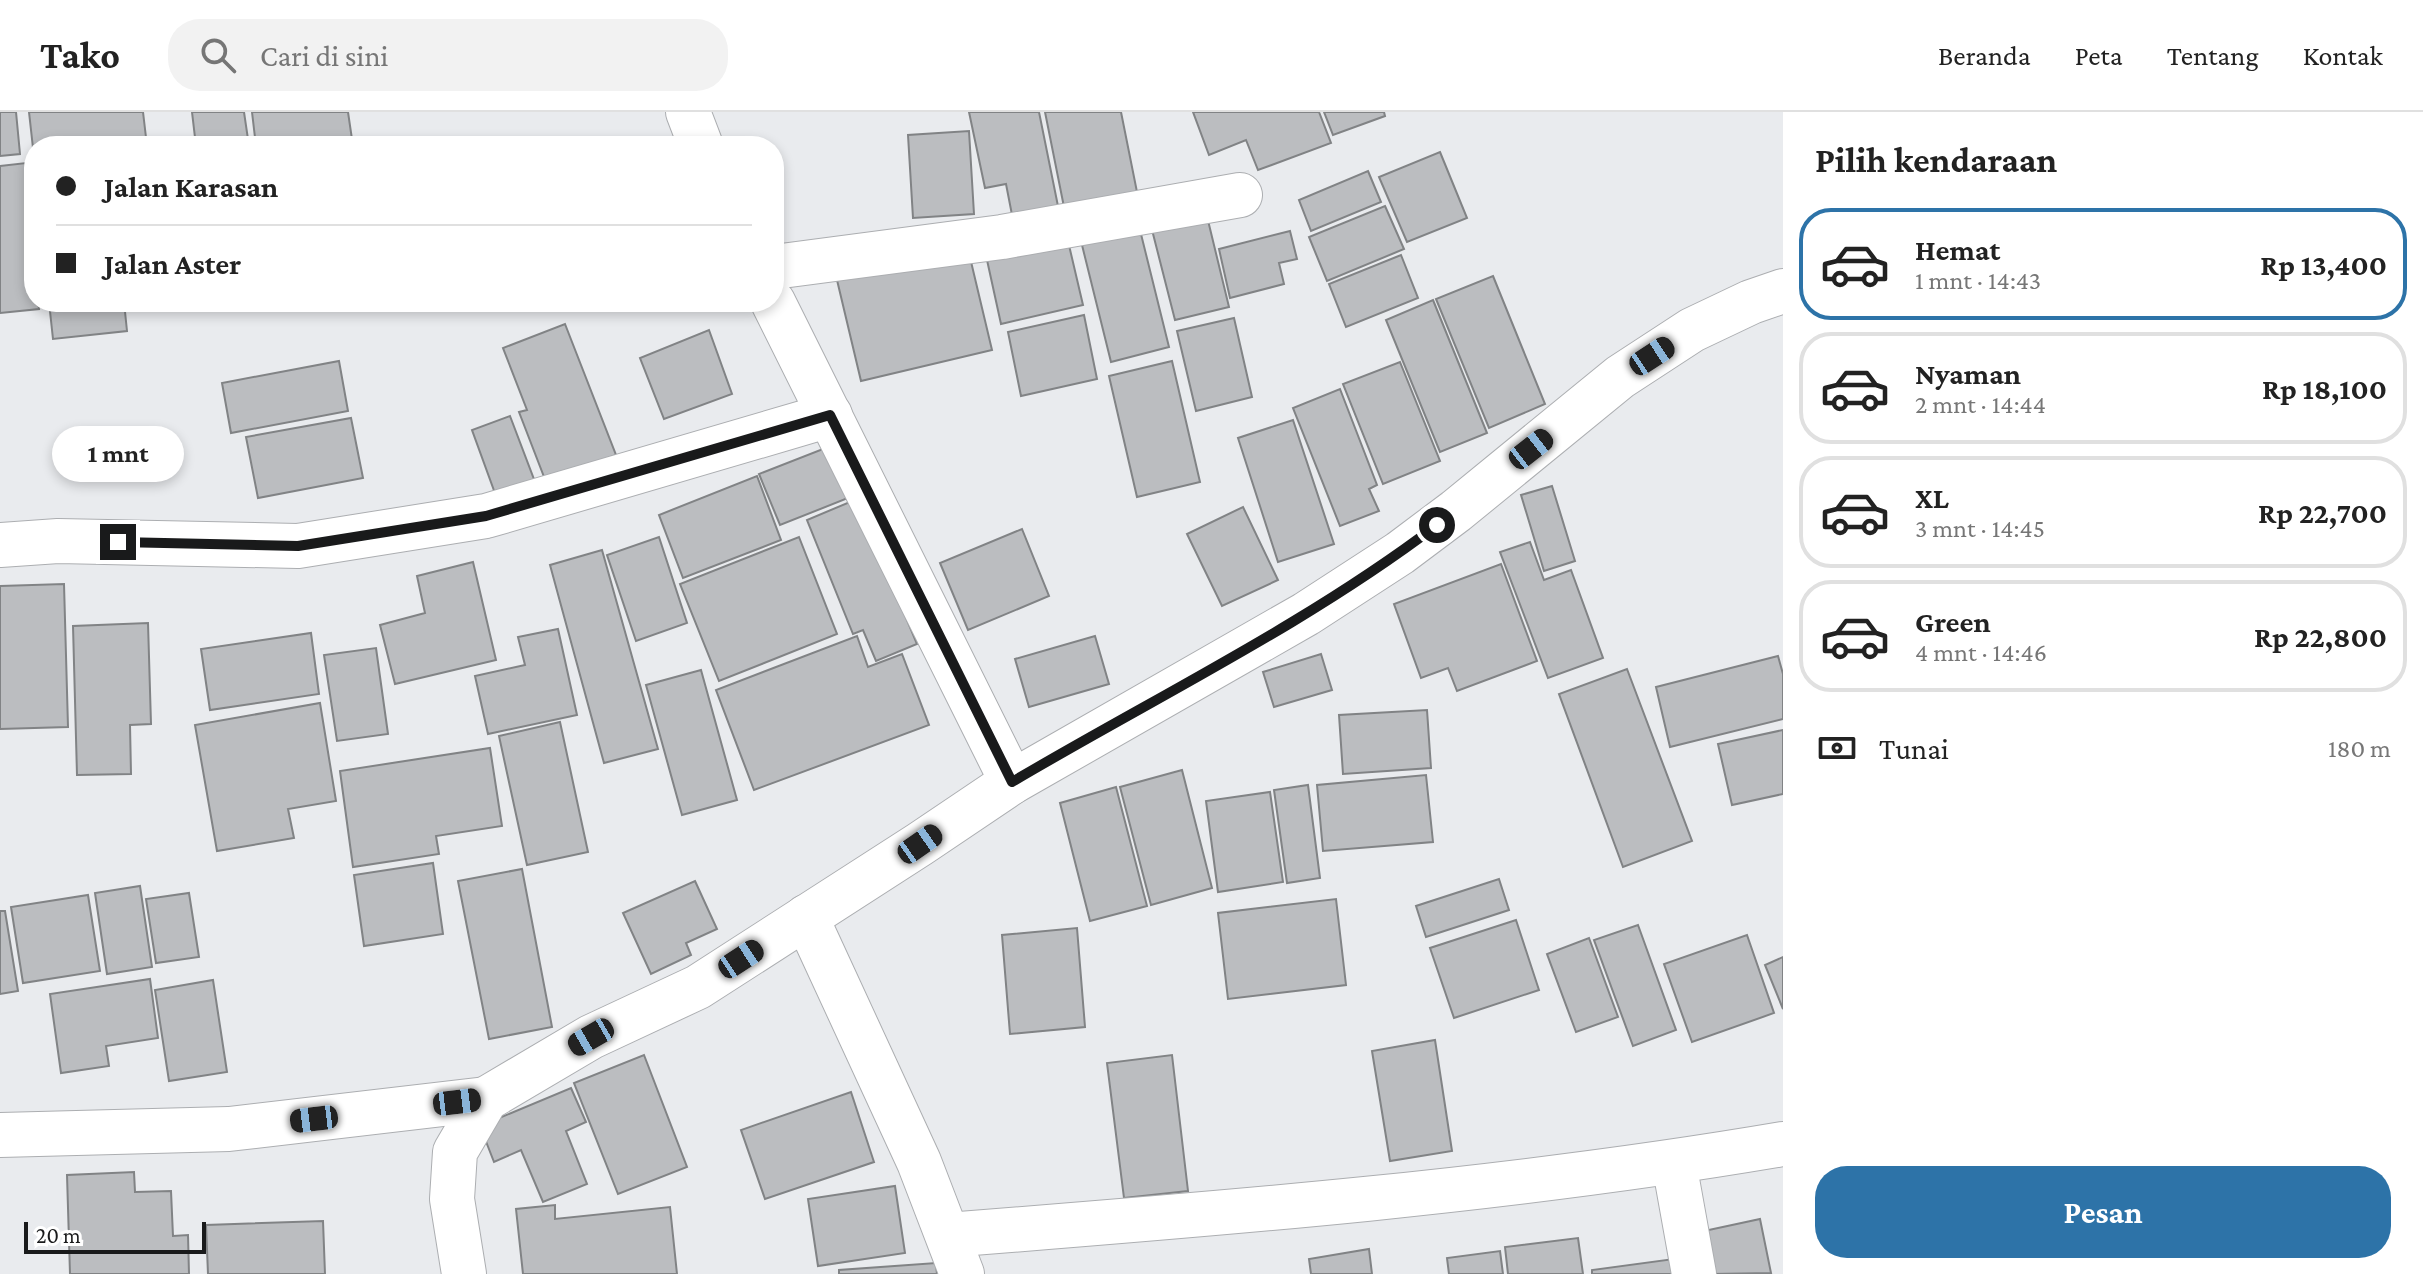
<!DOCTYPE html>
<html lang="id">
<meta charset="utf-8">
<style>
:root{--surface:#fff;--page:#f2f2f2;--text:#222;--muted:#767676;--line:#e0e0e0;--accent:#2d73a8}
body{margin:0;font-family:"Crimson Pro",serif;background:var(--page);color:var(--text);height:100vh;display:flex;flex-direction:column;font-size:30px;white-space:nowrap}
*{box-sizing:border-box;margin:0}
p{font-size:26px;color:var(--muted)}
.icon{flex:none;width:44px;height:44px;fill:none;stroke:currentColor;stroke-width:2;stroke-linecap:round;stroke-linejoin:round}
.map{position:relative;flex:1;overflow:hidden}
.drawer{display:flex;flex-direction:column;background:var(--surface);width:640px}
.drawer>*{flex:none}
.top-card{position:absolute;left:24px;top:24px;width:760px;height:176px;border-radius:32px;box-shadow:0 4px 12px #0003;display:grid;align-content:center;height:176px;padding:0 32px;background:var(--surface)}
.scale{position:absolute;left:24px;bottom:20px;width:182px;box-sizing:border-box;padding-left:8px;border:4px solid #191a1b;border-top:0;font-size:22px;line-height:28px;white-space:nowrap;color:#191a1b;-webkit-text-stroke:6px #fff;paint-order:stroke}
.end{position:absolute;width:36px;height:36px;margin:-18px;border:10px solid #191a1b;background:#fff;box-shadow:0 0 0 4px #fff}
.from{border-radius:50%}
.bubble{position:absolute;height:56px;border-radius:28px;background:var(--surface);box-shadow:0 4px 12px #0003;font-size:26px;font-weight:700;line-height:56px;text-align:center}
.car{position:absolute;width:24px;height:48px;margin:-24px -12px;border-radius:10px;box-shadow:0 0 6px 2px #0007;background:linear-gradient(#222 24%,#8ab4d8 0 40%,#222 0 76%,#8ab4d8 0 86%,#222 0)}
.top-card b{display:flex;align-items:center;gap:28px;height:76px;font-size:30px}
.top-card b+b{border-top:2px solid var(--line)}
.top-card i{width:20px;height:20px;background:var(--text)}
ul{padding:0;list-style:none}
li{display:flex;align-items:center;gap:24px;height:112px;margin:0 16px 12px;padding:0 16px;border:4px solid var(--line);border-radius:32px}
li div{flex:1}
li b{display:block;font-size:30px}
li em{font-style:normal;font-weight:700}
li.active{border-color:var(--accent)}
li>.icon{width:72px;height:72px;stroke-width:1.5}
h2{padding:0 32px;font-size:36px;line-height:96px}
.pay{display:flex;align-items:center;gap:20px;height:88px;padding:0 32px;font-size:30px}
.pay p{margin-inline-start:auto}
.cta{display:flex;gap:16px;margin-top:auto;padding:16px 32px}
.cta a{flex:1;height:92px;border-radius:32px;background:var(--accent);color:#fff;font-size:32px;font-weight:700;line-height:92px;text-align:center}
header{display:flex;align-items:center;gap:48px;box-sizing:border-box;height:112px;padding:0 40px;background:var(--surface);border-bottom:2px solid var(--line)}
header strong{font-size:38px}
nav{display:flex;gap:44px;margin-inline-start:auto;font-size:28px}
.search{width:560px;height:72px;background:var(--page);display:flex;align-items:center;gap:20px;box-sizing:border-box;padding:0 28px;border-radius:32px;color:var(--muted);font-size:30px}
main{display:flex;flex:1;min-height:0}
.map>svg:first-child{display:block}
.building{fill:#bbbdc0;stroke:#818385;stroke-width:2}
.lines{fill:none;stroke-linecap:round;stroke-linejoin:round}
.street-casing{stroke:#acaeb1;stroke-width:46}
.street{stroke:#fff;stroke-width:44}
.route{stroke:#191a1b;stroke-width:10}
</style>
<header>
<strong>Tako</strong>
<div class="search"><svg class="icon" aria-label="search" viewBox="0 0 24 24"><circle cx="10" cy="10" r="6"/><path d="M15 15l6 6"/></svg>Cari di sini</div>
<nav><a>Beranda</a><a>Peta</a><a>Tentang</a><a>Kontak</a></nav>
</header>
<main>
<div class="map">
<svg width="1783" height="1162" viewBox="0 0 1783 1162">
<rect width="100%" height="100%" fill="#e9ebee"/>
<!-- building -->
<g class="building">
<polygon points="0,0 16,0 20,42 0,44"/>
<polygon points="29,0 143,0 147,34 34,34 34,45"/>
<polygon points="192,0 244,0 249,34 196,34"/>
<polygon points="252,0 348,0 353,34 256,34"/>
<polygon points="969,0 1039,0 1061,109 1013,108 1006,72 985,76"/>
<polygon points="1045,0 1121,0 1138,85 1065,100"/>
<polygon points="1193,0 1319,0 1331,31 1258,58 1246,28 1209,43"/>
<polygon points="1324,0 1384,0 1385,4 1333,23"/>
<polygon points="969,19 974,102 913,106 908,23"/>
<polygon points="1440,40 1467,106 1407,130 1379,65"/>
<polygon points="26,51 34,143 34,190 38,190 39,197 0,201 0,54"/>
<polygon points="1368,59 1381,90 1311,119 1299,88"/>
<polygon points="1385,94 1404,137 1327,169 1309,125"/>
<polygon points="1205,96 1229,195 1175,208 1150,110"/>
<polygon points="1139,114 1169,235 1111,250 1081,129"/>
<polygon points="1290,119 1297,147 1279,151 1284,172 1230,186 1219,137"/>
<polygon points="1068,129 1083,193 1001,212 987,148"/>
<polygon points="968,137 992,238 861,269 837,168"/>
<polygon points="1401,143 1418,186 1346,215 1329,172"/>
<polygon points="1493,164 1545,292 1489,316 1436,187"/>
<polygon points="1433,188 1487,321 1440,340 1386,208"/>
<polygon points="49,190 124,190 127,219 53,227"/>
<polygon points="1084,203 1097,267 1021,284 1008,220"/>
<polygon points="1234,206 1252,285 1196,299 1177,219"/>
<polygon points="565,212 616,343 546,370 519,300 527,298 503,236"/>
<polygon points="709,218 732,282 664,307 640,246"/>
<polygon points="339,249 348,299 231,321 222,271"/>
<polygon points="1172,249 1200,370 1137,385 1109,264"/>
<polygon points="1400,250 1440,349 1383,372 1343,272"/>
<polygon points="1340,277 1377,373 1369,377 1379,399 1340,414 1293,296"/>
<polygon points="510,304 535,370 496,384 472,318"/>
<polygon points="351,306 363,366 258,386 246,325"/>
<polygon points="1293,308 1334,432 1278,450 1238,326"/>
<polygon points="828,335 848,386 780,413 759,362"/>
<polygon points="757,364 781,428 683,466 659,403"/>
<polygon points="1552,374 1575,449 1544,459 1521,383"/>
<polygon points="857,387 917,532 876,549 863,518 853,522 807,408"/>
<polygon points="1243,395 1278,468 1222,494 1187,422"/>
<polygon points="1022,417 1049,484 968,518 940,451"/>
<polygon points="659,425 687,511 636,529 607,443"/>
<polygon points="799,425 837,522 719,569 680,472"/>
<polygon points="1530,430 1544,468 1571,458 1603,546 1548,566 1500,440"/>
<polygon points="602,438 658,637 604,651 550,453"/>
<polygon points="473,450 496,548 395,572 380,513 425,501 417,464"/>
<polygon points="1501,452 1537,549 1457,579 1448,556 1421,566 1394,492"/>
<polygon points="64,472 68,615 0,617 0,474"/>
<polygon points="148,511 151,612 130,613 131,662 77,663 73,514"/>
<polygon points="558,517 577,603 488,622 475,564 525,553 518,525"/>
<polygon points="311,521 319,582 210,598 201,537"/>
<polygon points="857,524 868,555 902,542 929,613 754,678 716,578"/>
<polygon points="1095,524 1109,572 1029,595 1015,547"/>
<polygon points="376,536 388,622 337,629 324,543"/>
<polygon points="1321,542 1332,578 1274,595 1263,560"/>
<polygon points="1778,544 1783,562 1783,607 1670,635 1656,575"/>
<polygon points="1627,557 1692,729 1623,755 1559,582"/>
<polygon points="701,558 737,688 682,703 646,573"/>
<polygon points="320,591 336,689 288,697 294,726 217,739 195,613"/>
<polygon points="1427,598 1431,656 1343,662 1339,603"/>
<polygon points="560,610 588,740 527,753 499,624"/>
<polygon points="1783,618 1783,682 1732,693 1718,632"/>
<polygon points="490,636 502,714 436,724 439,742 353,755 340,659"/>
<polygon points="1182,658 1212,776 1151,793 1120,675"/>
<polygon points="1426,663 1433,730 1323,739 1317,673"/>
<polygon points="1308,673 1320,766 1287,771 1274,678"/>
<polygon points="1116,675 1147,794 1090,809 1060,691"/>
<polygon points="1270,680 1283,770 1218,780 1206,689"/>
<polygon points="433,751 443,822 364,834 354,763"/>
<polygon points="522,757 552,915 489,927 458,769"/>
<polygon points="1499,767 1509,798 1426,825 1416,794"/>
<polygon points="695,769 717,817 686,831 691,843 651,862 623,801"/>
<polygon points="140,774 152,855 107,862 95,781"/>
<polygon points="189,781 199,845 156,851 146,787"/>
<polygon points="88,783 100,859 23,871 11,795"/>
<polygon points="1336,787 1346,873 1228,887 1218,801"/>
<polygon points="0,799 5,799 18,879 0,882"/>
<polygon points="1516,808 1539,878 1454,906 1430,836"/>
<polygon points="1638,813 1676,918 1633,934 1594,828"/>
<polygon points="1077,816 1085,915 1010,922 1002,823"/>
<polygon points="1747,823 1774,901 1692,930 1664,852"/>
<polygon points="1589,826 1618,905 1576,920 1547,842"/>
<polygon points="1783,845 1783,897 1765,853"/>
<polygon points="150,867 158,926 106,934 109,954 61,961 50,882"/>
<polygon points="213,868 227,960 169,969 155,878"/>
<polygon points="1435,928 1452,1039 1390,1049 1372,939"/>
<polygon points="644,943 687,1055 618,1082 574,971"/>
<polygon points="1172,943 1188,1079 1124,1086 1107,951"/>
<polygon points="571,976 586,1010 566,1019 587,1072 543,1090 521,1038 494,1050 480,1014"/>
<polygon points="851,980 874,1050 765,1087 741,1018"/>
<polygon points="134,1060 135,1080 171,1079 173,1124 188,1123 189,1162 70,1162 67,1063"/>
<polygon points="895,1074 905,1141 818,1154 808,1087"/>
<polygon points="555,1093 555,1107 670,1095 677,1162 523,1162 516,1097"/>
<polygon points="1760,1107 1771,1161 1712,1162 1704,1119"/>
<polygon points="323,1109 325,1162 208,1162 206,1113"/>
<polygon points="1578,1126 1583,1162 1508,1162 1505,1135"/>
<polygon points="1369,1137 1372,1162 1311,1162 1309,1147"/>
<polygon points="1500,1139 1503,1162 1449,1162 1447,1146"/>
<polygon points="1681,1146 1684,1162 1592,1162 1592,1158"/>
<polygon points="936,1151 937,1162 839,1162 839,1158"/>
</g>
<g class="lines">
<defs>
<g id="street">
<polyline points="688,0 701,34"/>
<polyline points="774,155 1002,125 1240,83"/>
<polyline points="773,190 1012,670"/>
<polyline points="0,433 58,429 298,434 486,404 830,303"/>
<polyline points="806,805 919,1050 962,1162"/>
<polyline points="0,1023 229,1017 486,987"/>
<polyline points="1674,1051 1694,1162"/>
<path d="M948 1123C1227 1101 1507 1079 1783 1032"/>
<polyline points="464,1162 452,1087 455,1040 486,987 591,925 698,875 920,732 1012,670 1306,502 1400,441 1456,399 1620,265 1692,218 1751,190 1783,179"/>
</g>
</defs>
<!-- street casing -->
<use href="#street" class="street-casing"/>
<!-- street -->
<use href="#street" class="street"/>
</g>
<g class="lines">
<!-- route -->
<path class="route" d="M118 430 298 434 486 404 830 303 1012 670C1154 586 1305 513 1437 413"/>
</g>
</svg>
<div class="scale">20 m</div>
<i class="end from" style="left:1437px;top:413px"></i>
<i class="end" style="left:118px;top:430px"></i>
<div class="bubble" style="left:52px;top:314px;width:132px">1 mnt</div>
<i class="car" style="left:1652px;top:244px;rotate:57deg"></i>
<i class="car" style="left:1531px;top:337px;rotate:52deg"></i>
<i class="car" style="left:920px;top:732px;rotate:55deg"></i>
<i class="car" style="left:741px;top:847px;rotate:57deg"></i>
<i class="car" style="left:591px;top:925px;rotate:240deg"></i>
<i class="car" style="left:457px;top:990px;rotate:83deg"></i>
<i class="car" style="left:314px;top:1007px;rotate:263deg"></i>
<div class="top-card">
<b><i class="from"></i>Jalan Karasan</b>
<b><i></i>Jalan Aster</b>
</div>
</div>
<section class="drawer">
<h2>Pilih kendaraan</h2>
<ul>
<li class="active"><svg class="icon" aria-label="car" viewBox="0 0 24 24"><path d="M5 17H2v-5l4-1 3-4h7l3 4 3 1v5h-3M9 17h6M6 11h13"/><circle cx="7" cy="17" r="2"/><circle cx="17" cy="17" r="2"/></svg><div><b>Hemat</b><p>1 mnt · 14:43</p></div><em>Rp 13,400</em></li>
<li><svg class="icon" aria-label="car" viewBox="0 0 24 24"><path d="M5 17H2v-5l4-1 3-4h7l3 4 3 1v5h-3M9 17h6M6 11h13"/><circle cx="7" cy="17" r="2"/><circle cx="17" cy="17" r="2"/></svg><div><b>Nyaman</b><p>2 mnt · 14:44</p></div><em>Rp 18,100</em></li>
<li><svg class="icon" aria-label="car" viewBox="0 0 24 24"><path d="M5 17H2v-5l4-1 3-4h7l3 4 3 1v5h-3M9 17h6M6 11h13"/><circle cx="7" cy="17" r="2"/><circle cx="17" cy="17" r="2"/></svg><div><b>XL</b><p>3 mnt · 14:45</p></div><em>Rp 22,700</em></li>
<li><svg class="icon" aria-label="car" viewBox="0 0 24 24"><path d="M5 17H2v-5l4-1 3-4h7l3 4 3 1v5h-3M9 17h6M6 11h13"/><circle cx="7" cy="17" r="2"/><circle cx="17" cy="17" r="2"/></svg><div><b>Green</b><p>4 mnt · 14:46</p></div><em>Rp 22,800</em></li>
</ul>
<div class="pay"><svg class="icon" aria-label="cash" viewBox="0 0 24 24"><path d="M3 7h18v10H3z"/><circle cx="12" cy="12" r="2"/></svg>Tunai<p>180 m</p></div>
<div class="cta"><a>Pesan</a></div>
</section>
</main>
